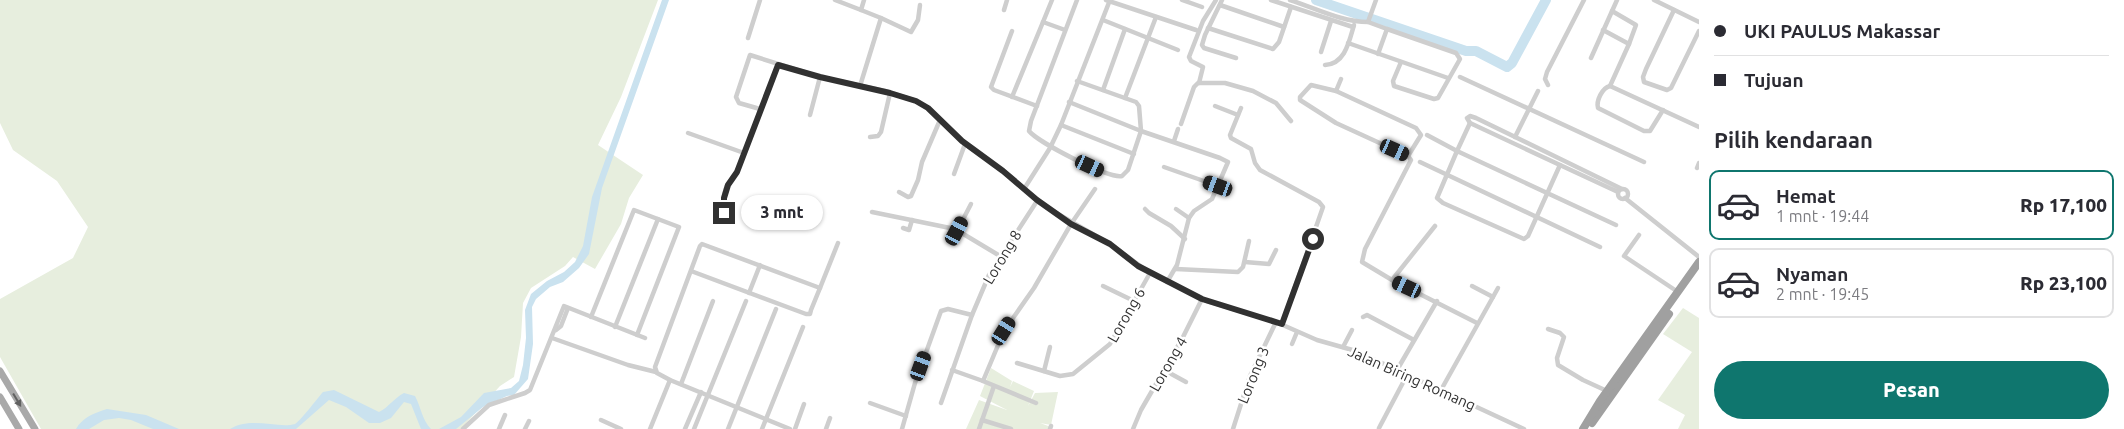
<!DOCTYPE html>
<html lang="id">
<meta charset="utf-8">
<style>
:root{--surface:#fff;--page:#f7f7f7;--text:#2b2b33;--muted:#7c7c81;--line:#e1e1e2;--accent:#0f766e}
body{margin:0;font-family:Ubuntu,sans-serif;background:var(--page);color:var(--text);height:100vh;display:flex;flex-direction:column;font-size:19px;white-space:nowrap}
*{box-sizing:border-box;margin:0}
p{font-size:16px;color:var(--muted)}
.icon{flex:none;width:28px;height:28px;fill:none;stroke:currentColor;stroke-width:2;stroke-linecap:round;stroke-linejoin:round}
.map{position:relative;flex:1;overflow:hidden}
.details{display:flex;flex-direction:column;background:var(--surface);width:425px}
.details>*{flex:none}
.banner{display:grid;align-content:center;height:110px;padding:0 15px;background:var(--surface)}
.end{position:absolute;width:22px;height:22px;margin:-11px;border:6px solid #313131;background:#fff;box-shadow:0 0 0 2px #fff}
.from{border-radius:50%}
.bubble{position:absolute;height:35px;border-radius:18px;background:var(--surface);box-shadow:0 1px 4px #0004;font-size:16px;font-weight:800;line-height:35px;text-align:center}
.car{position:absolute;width:15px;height:30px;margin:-15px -8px;border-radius:6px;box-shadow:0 0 4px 1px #0007;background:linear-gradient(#222 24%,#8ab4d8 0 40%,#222 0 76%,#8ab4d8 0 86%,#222 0)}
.banner b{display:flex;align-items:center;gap:18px;height:48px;font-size:19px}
.banner b+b{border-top:1px solid var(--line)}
.banner i{width:12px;height:12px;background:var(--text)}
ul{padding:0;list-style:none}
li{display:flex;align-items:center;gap:15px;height:70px;margin:0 10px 8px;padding:0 5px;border:2px solid var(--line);border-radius:10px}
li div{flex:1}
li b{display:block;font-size:19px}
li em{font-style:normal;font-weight:800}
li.on{border-color:var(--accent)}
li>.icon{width:45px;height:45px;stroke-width:1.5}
h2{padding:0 15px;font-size:22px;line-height:60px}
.primary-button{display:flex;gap:10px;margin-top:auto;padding:10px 15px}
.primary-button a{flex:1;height:58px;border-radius:30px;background:var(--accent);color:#fff;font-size:20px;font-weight:800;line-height:58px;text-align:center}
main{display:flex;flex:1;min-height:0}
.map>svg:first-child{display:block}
.green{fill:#e7eede}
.water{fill:#cae2ef}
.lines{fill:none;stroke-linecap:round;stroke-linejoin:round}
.river{stroke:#cae2ef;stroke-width:10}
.minor{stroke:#cecece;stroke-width:4.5}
.primary{stroke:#a9a9a9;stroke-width:7}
.trunk{stroke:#a0a0a0;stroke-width:8}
.oneway{fill:#616161}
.route{stroke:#313131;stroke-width:6}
.labels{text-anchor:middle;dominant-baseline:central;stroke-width:5;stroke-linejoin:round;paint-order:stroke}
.street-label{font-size:15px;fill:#313131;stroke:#fff}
</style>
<main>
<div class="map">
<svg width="1699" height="429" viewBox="0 0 1699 429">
<rect width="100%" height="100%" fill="#fff"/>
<!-- green -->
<g class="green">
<polygon points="0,0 658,0 621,97 598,145 643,175 629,198 621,224 595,269 573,257 565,266 531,288 523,303 521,337 514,377 500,386 461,429 41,429 0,357 0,299 73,258 88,227 57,181 13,150 0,123"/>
<polygon points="1683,308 1699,318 1699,429 1678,429 1685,415 1658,400 1692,352 1663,334"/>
<polygon points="991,368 1012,381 1010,387 1013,381 1034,391 1028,406 1035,393 1058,392 1051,425 1040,423 1051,427 1050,429 966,429 979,400 1007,410 980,396"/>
</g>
<!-- water -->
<g class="water">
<polygon points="662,0 669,0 602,188 589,254 579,268 563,282 550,287 536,299 532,307 533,344 528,379 514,395 507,396 483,407 456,429 439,429 461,417 484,393 511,388 519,381 523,365 526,338 525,310 531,294 547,281 564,272 575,262 583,246 592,197"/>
<path d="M334 390 379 412C389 407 394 398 404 393L415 396C421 407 422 420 431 429H421L411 404 404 402 391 418 380 423H369L346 407 329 400 296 429H230C251 416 278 429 295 424 302 419 316 400 323 392Z"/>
<path d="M107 409 146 415 179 429H153L131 420 119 418 104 420 89 429H76C83 417 94 413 107 409Z"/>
</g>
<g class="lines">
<!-- river -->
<polyline class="river" points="1316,0 1466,51 1476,51 1507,67 1512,63 1546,0"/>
<!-- minor -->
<g class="minor">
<polyline points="835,0 861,10 864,0"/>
<polyline points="1052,0 1043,22 1065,30"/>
<polyline points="1106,0 1196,30"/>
<polyline points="1182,0 1202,7"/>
<polyline points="1222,0 1205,35 1202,45 1204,48 1236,58"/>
<polyline points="1271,0 1353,27"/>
<path d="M1290 0C1315 8 1342 22 1368 22L1376 0"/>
<polyline points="1654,0 1699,22"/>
<polyline points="1220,5 1284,27"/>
<polyline points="1004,10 1007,0"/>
<polyline points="1674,10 1646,69 1643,77 1644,82 1667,90 1671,88 1699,31"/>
<polyline points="1612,11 1636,25 1629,44"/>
<polyline points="881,18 911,32 918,20 920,5"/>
<polyline points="1103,20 1178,50"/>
<polyline points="1368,22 1387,29"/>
<polyline points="1208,28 1273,49 1279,42 1291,7"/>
<polyline points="1603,30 1629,44 1610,86 1699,127"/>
<polyline points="1012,31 991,87 994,90 1037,106"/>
<polyline points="748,38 760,0"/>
<polyline points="1348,43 1448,78"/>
<polyline points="1321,52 1331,21"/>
<polyline points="1378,54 1387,29 1456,53 1460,59 1438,98 1434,99 1394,86 1393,81 1401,62"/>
<polyline points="1591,58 1617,0"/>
<path d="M1325 65C1345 64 1349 42 1354 25"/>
<polyline points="1460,77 1644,162"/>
<polyline points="1341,79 1336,91 1311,85 1300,97 1300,100 1336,123 1408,156 1411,160 1365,249 1362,262 1392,280 1477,323"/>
<polyline points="1077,81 1136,102 1139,106 1141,131 1220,158 1228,162 1212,199 1194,211 1189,218 1177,265 1167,282"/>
<polyline points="1199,83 1203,67 1191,61 1189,57 1203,21 1216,0"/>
<polyline points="1548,85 1545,79 1547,72 1584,0"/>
<polyline points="860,86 881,18 861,10"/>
<path d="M1610 86C1602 88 1596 101 1598 108L1644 131H1650L1663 110"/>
<polyline points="1103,90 1125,29"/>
<polyline points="1336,91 1416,128 1421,135 1408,156"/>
<polyline points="1012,97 1043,22"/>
<polyline points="1125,98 1156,17"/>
<path d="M1069 102 1141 131 1128 170 1122 176C1109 179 1039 143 1029 131L1031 121 1077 0"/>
<polyline points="1215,106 1238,115"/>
<polyline points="1241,108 1230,135 1231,138 1251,149 1255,163 1260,170 1319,202 1323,207 1282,324"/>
<polyline points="760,109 739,103 736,97 750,55 820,77 885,91 916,101 928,108 965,144 1003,171 1046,207 1110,244 1150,273 1207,301 1276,322 1317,340 1356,351 1524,429"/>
<polyline points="810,115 820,77"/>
<polyline points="1181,124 1194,87 1198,83 1225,83 1253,91 1276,103 1291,121"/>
<polyline points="1061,125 1134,154"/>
<polyline points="688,133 744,153"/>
<polyline points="1427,135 1457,151 1470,123"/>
<polyline points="870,137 878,136 881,132 890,93"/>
<polyline points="1515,137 1538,91"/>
<polyline points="1174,141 1178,129"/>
<polyline points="1420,162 1600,247"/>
<polyline points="1560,165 1528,236 1524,239 1443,203 1437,198 1457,151 1616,225"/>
<polyline points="1164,167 1218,186"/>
<polyline points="1697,168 1699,163"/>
<polyline points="954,174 965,144"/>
<circle cx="1623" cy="194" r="5"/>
<polyline points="1024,189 1050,148 1061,125 1110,0"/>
<polyline points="899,192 908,197 911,196 918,180 922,162 940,120"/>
<polyline points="1618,192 1470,123 1467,118 1470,116 1476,118 1622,189"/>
<polyline points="1625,198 1699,257"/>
<polyline points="1145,209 1149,213 1171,226 1185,239"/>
<polyline points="1176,209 1189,218"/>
<polyline points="872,212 955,229 1000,256"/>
<path d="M733 222C721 214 722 198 727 185 730 180 735 177 737 172L778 65"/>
<polyline points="903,228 909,230 912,220"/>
<polyline points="957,231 971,204"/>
<polyline points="1639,235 1624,256 1678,292"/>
<polyline points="1245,262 1269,264 1276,250"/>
<polyline points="1176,269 1238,272 1243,267 1249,241"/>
<polyline points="691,271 806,314 810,314 811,310 820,288 702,244 700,246 655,367 657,373 670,380 790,429"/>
<polyline points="1392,280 1435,226"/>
<polyline points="1103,286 1134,301"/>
<polyline points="1472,286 1493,297"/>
<polyline points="820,288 838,243"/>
<polyline points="749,293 760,265"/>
<polyline points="591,317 634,210 679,227 637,335"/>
<polyline points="1363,317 1367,315 1414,340"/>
<polyline points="615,327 658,219"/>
<polyline points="1548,329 1560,333 1564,337 1557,358 1558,365 1583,380 1607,391"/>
<polyline points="556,330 561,326 568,308"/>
<polyline points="552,338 628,365 656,372"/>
<polyline points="1292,344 1297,332"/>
<polyline points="1343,347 1352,330"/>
<polyline points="1017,363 1060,376 1073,374 1110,344 1150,273"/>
<polyline points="952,370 983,381"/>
<polyline points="1164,370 1186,382"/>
<polyline points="1397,370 1437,301"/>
<polyline points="1044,371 1050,347"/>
<polyline points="681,384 713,301"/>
<polyline points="1441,390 1498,288"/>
<polyline points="870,403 906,416"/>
<polyline points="941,403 972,315 989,275 1037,201"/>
<polyline points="1036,403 983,381 1004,331 1034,288 1071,224 1095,189"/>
<polyline points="601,420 621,429"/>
<polyline points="982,420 1011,429"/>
<polyline points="1379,428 1407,375"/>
<polyline points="463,429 489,405 525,393 530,390 564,306 645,338"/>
<polyline points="499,429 505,415"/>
<polyline points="525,429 529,421"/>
<polyline points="650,429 670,380"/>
<polyline points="685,429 701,392"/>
<polyline points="694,429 746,301"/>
<polyline points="728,429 776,309"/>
<polyline points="762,429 803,327"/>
<polyline points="795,429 804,404"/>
<polyline points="826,429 830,418"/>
<polyline points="902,429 915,383 941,311 948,309 972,315"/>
<polyline points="979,429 994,386"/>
<polyline points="1050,429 1051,426"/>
<polyline points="1133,429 1141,410 1182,339 1202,299"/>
<polyline points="1233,429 1250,376 1276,322"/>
</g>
<!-- primary -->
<g class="primary">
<polyline points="0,371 35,429"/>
<polyline points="0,397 19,429"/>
</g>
<!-- trunk -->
<g class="trunk">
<polyline points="1592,423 1669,314"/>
<polyline points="1583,429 1600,401 1699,262"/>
</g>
</g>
<!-- one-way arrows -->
<defs><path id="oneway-solid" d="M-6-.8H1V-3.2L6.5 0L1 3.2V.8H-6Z" transform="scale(1.25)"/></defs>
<use class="oneway" href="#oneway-solid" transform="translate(17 400) rotate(59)"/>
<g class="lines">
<!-- route -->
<polyline class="route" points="724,213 724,198 728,185 737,172 778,65 820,77 890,93 916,101 928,108 962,141 1003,171 1037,200 1071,224 1110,244 1138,266 1202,299 1282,324 1313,239"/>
</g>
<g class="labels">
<!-- street labels -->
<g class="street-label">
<text transform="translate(1002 257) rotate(-59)">Lorong 8</text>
<text transform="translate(1126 315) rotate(-60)">Lorong 6</text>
<text transform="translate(1168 364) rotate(-60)">Lorong 4</text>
<text transform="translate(1253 375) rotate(-68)">Lorong 3</text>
<text transform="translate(1412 378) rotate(24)">Jalan Biring Romang</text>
</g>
</g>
</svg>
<i class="end from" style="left:1313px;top:239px"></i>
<i class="end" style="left:724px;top:213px"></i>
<div class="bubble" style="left:741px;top:195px;width:82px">3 mnt</div>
<i class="car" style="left:1395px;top:150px;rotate:114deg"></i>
<i class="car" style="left:1090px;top:166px;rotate:115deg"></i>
<i class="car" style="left:1218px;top:186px;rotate:290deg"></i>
<i class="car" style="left:957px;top:231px;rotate:28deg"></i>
<i class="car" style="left:1407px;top:287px;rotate:295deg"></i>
<i class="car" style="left:1004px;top:331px;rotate:32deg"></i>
<i class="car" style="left:921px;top:366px;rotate:20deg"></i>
</div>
<section class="details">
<div class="banner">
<b><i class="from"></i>UKI PAULUS Makassar</b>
<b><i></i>Tujuan</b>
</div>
<h2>Pilih kendaraan</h2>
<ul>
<li class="on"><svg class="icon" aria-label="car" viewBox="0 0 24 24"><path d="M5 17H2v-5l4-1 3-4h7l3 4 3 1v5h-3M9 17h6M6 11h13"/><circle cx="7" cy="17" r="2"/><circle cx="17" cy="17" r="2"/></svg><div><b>Hemat</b><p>1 mnt · 19:44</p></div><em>Rp 17,100</em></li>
<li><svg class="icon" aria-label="car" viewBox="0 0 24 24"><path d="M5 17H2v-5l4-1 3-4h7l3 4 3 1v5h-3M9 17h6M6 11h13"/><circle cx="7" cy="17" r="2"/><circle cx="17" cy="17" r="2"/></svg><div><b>Nyaman</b><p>2 mnt · 19:45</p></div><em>Rp 23,100</em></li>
</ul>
<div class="primary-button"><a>Pesan</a></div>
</section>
</main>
